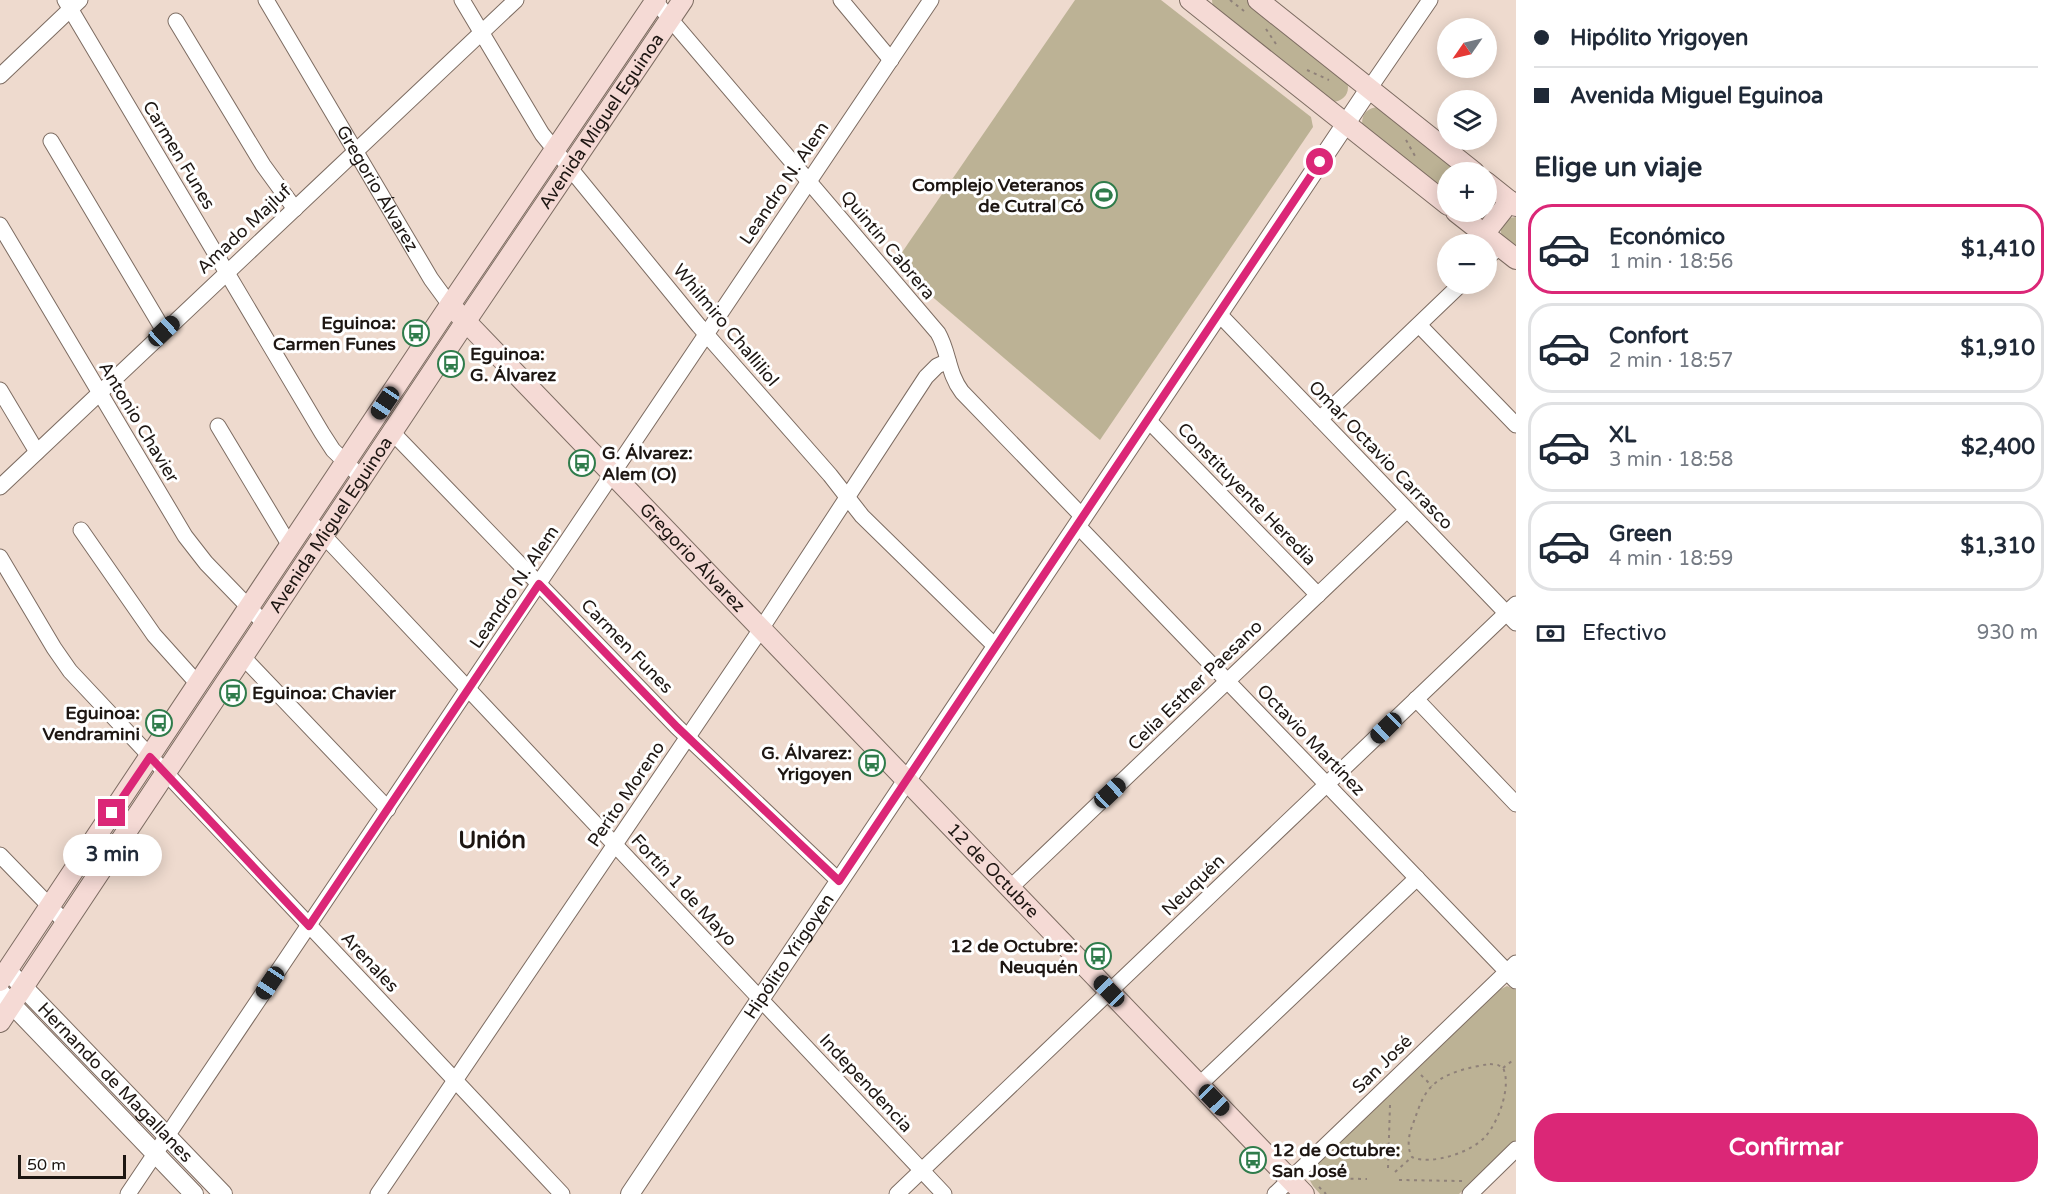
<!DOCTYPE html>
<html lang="es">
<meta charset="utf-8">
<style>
:root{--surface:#fff;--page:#f2f2f3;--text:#1f2937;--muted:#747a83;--line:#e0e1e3;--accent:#db2777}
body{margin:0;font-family:"Varela Round",sans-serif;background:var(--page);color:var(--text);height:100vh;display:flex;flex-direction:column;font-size:22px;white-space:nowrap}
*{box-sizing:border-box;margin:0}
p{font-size:20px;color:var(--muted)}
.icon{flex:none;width:33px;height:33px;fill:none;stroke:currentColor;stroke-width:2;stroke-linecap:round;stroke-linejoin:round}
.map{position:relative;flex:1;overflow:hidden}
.details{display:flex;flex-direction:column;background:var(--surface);width:540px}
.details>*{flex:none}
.hud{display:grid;align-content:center;height:132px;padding:0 18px;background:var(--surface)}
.needle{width:39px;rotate:236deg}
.buttons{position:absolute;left:1437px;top:18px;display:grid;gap:12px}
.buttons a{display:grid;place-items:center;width:60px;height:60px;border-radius:50%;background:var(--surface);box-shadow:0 3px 15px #0003;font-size:30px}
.scale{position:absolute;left:18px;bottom:15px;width:108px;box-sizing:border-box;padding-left:6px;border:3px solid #1d1612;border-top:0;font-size:16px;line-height:21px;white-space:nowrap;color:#1d1612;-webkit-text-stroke:4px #fff;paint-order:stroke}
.end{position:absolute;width:27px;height:27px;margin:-14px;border:8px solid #db2777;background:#fff;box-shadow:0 0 0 3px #fff}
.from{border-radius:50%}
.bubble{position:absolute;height:42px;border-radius:21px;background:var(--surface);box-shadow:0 3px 15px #0003;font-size:20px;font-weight:700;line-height:42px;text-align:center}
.car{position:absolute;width:18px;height:36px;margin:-18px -9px;border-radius:8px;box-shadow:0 0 4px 2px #0007;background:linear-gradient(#222 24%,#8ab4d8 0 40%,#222 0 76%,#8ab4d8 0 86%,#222 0)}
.hud b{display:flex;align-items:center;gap:21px;height:57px;font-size:22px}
.hud b+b{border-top:2px solid var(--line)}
.hud i{width:15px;height:15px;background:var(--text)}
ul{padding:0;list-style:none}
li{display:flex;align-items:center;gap:18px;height:90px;margin:0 12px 9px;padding:0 6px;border:3px solid var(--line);border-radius:24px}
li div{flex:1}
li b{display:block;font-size:22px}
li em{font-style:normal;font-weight:700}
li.current{border-color:var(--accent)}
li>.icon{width:54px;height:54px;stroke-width:1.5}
h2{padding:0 18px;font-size:27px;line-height:72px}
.pay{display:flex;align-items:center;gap:15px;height:66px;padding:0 18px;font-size:22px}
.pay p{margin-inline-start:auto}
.button{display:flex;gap:12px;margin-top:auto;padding:12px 18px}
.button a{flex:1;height:69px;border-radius:24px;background:var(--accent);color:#fff;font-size:24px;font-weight:700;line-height:69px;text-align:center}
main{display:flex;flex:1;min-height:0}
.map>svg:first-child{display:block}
.green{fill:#bcb295}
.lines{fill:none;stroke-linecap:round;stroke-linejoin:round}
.minor-casing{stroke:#7d6c62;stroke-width:17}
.tertiary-casing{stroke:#7d6c62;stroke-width:20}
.secondary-casing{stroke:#7d6c62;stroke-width:22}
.path{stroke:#8f8179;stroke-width:2;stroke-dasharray:3 4.5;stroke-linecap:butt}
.minor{stroke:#fff;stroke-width:15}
.tertiary{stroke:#fff;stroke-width:18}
.secondary{stroke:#f5dad5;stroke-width:20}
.route{stroke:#db2777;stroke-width:8}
.labels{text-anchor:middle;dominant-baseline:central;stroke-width:6;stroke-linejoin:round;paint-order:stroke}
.street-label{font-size:18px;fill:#1d1612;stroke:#fff}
.poi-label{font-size:18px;font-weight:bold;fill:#1d1612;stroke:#fff;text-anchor:end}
.district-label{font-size:24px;font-weight:bold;fill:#1d1612;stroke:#fff}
</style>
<main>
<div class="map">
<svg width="1516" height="1194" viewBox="0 0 1516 1194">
<rect width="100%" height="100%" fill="#eedace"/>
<!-- green -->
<g class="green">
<polygon points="1075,0 1161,0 1311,117 1313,127 1100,440 894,264"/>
<path d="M1212 0H1247L1344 76C1353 89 1346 102 1331 102L1213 9Z"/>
<path d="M1378 107 1465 172H1448L1447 197 1363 128C1360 116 1366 108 1378 107Z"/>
<polygon points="1516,217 1516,250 1502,237 1500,228 1508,218"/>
<polygon points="1507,986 1516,990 1516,1140 1459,1194 1320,1194 1313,1186 1308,1177 1312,1168 1499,990"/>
</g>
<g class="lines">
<defs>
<g id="minor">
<polyline points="65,0 322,433 333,450 362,478"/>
<path id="s1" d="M266 0 431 279 450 305"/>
<polyline points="462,0 542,134 699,326 830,475 862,516 996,647"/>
<path d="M654 0 938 333C949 352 948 374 962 392L1083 517"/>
<polyline points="841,0 891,60"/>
<polyline points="176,21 263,165 295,209"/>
<polyline points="0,76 80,0"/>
<polyline points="1369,89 1430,0"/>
<polyline points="51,141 164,331"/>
<polyline points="0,225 185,536 206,563 265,624"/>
<polyline points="1486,259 1500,246"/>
<polyline points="1219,314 1516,623"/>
<polyline points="1419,325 1516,425"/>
<polyline points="0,390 37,452"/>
<polyline points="1320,419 1461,284"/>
<polyline points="1148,420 1318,595"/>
<polyline points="218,426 290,546"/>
<polyline points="392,432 677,727 839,881"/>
<polyline points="0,487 516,0"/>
<polyline points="308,519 944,1194"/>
<polyline points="1077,525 1516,981"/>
<polyline points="81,530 154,635 198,684"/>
<polyline points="0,557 54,648 70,671 562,1194"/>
<polyline points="243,657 388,809"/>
<polyline points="1416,699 1516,804"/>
<polyline points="0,855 66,923"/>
<polyline points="1010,888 1407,510"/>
<polyline points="1199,1085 1417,878"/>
<polyline points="128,1194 931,0"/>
<polyline points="378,1194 761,629 926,377 937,366 948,361"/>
<polyline points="897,1194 1516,604"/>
<polyline points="1275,1194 1516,963"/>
<polyline points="1470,1194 1516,1149"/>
</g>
<g id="tertiary">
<path id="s2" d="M7 970 223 1194"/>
<polyline points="0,992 194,1194"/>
<path id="s3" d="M630 1194 1369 89"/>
</g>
<g id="secondary">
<polyline points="1190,0 1448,205"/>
<polyline points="1258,0 1474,172"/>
<polyline points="1486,182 1516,206"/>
<polyline points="1456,212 1516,259"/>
<polyline points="1484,234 1510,201"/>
<path id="s4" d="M450 305 1304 1194"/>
<polyline points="0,981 450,305 656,0"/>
<path id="s5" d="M0 1022 466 321 683 0"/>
</g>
</defs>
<!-- minor casing -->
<use href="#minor" class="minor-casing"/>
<!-- tertiary casing -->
<use href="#tertiary" class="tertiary-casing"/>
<!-- secondary casing -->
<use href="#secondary" class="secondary-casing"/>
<!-- path -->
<g class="path">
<polyline points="1230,0 1244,11"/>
<polyline points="1266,29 1278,47"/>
<polyline points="1307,70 1329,80"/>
<polyline points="1406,140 1415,156"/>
<path d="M1490 1064 1498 1065 1503 1068C1512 1086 1498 1123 1485 1137 1472 1152 1430 1166 1412 1157 1406 1146 1409 1133 1414 1121 1418 1110 1422 1097 1430 1088 1444 1072 1471 1067 1490 1064Z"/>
<polyline points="1503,1068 1512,1061"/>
<polyline points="1421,1075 1432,1086"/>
<polyline points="1388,1168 1390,1105"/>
<polyline points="1395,1172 1412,1157"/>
<polyline points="1313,1178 1367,1179"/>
<polyline points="1399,1180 1462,1181"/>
<polyline points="1319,1187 1326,1194"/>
</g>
<!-- minor -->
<use href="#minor" class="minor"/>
<!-- tertiary -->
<use href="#tertiary" class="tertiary"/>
<!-- secondary -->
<use href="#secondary" class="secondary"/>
</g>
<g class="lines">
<!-- route -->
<polyline class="route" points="112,813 150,757 309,926 539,584 677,727 839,881 1320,162"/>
</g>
<!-- icons -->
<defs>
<symbol id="stadium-ring" viewBox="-11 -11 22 22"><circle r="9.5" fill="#fff" stroke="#2f7c4b" stroke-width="1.5"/><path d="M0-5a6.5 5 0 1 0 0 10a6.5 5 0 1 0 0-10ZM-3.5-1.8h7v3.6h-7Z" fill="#2f7c4b"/></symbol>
<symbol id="bus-ring" viewBox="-11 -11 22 22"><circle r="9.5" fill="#fff" stroke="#2f7c4b" stroke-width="1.5"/><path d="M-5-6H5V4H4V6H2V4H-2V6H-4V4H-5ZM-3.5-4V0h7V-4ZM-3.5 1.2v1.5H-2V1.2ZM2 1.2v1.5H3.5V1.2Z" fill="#2f7c4b"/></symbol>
</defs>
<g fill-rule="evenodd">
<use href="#stadium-ring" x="1089" y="180" width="30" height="30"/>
<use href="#bus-ring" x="401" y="318" width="30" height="30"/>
<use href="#bus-ring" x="436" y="349" width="30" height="30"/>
<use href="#bus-ring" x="567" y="448" width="30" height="30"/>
<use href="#bus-ring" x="218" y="678" width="30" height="30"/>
<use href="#bus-ring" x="144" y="708" width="30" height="30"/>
<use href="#bus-ring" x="857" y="748" width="30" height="30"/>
<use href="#bus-ring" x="1083" y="941" width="30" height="30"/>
<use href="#bus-ring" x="1238" y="1145" width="30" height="30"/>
</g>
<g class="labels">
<!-- street labels -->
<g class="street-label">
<text stroke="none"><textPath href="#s5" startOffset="1083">Avenida Miguel Eguinoa</textPath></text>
<text transform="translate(179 155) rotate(59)">Carmen Funes</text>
<text transform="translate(784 183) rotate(-56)">Leandro N. Alem</text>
<text stroke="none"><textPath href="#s1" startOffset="219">Gregorio Álvarez</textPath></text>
<text transform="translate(244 229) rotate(-43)">Amado Majluf</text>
<text transform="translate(888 245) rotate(50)">Quintín Cabrera</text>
<text transform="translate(726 325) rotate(50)">Whilmiro Challiliol</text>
<text transform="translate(139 422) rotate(59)">Antonio Chavier</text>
<text transform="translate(1381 455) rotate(46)">Omar Octavio Carrasco</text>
<text transform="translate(1247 494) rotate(46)">Constituyente Heredia</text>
<text stroke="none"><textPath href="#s5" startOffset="597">Avenida Miguel Eguinoa</textPath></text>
<text stroke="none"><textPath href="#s4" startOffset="350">Gregorio Álvarez</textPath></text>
<text transform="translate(514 587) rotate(-56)">Leandro N. Alem</text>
<text transform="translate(627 646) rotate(46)">Carmen Funes</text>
<text transform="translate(1195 685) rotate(-44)">Celia Esther Paesano</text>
<text transform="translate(1311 740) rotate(46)">Octavio Martínez</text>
<text transform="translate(626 794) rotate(-56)">Perito Moreno</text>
<text stroke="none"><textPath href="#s4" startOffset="784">12 de Octubre</textPath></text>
<text transform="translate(1193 885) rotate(-44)">Neuquén</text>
<text transform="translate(684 890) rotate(47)">Fortín 1 de Mayo</text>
<text stroke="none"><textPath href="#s3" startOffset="286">Hipólito Yrigoyen</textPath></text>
<text transform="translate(370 962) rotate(47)">Arenales</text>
<text transform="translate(1382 1064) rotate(-44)">San José</text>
<text stroke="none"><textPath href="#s2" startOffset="156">Hernando de Magallanes</textPath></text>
<text transform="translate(866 1083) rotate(47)">Independencia</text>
</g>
<!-- poi labels -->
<g class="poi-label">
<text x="1084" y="185">Complejo Veteranos<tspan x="1084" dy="21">de Cutral Có</tspan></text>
<text x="396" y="323">Eguinoa:<tspan x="396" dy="21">Carmen Funes</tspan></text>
<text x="470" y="354" text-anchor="start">Eguinoa:<tspan x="470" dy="21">G. Álvarez</tspan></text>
<text x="602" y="453" text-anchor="start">G. Álvarez:<tspan x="602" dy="21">Alem (O)</tspan></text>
<text x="252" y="693" text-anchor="start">Eguinoa: Chavier</text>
<text x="140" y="713">Eguinoa:<tspan x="140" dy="21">Vendramini</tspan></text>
<text x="852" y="753">G. Álvarez:<tspan x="852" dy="21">Yrigoyen</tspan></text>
<text x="1078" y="946">12 de Octubre:<tspan x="1078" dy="21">Neuquén</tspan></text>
<text x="1272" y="1150" text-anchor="start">12 de Octubre:<tspan x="1272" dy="21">San José</tspan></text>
</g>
<!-- district labels -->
<g class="district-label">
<text x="492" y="840">Unión</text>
</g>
</g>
</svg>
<div class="buttons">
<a><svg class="needle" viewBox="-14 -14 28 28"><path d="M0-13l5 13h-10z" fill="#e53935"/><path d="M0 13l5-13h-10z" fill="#747a83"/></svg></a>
<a><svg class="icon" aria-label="layers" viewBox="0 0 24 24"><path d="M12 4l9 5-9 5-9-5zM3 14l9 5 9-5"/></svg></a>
<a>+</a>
<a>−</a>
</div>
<div class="scale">50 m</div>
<i class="end from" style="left:1320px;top:162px"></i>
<i class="end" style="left:112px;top:813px"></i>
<div class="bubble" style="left:63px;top:834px;width:99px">3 min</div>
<i class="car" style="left:164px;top:331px;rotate:47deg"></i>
<i class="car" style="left:385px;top:403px;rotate:214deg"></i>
<i class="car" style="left:1386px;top:728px;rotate:226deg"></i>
<i class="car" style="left:1110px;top:793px;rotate:47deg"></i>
<i class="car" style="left:270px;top:983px;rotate:214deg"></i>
<i class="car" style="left:1109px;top:991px;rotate:316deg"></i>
<i class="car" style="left:1214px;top:1100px;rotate:136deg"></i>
</div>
<section class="details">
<div class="hud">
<b><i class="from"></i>Hipólito Yrigoyen</b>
<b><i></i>Avenida Miguel Eguinoa</b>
</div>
<h2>Elige un viaje</h2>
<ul>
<li class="current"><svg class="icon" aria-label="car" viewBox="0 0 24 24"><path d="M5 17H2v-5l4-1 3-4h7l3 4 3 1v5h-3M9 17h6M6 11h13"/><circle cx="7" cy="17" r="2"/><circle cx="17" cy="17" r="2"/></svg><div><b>Económico</b><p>1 min · 18:56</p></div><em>$1,410</em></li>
<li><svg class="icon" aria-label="car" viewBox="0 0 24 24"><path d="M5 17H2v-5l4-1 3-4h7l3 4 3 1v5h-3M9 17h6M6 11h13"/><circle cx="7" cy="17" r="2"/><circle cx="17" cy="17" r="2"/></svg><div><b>Confort</b><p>2 min · 18:57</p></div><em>$1,910</em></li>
<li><svg class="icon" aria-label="car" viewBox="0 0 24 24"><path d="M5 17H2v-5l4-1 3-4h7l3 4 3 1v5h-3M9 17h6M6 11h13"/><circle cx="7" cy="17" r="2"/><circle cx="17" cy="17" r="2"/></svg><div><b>XL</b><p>3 min · 18:58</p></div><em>$2,400</em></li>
<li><svg class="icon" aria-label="car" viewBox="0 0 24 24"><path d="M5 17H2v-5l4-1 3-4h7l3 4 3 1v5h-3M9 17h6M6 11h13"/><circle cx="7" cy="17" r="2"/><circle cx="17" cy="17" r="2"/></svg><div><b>Green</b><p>4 min · 18:59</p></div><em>$1,310</em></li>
</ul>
<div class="pay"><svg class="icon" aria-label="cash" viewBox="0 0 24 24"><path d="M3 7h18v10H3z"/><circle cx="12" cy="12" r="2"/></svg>Efectivo<p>930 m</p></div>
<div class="button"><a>Confirmar</a></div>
</section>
</main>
